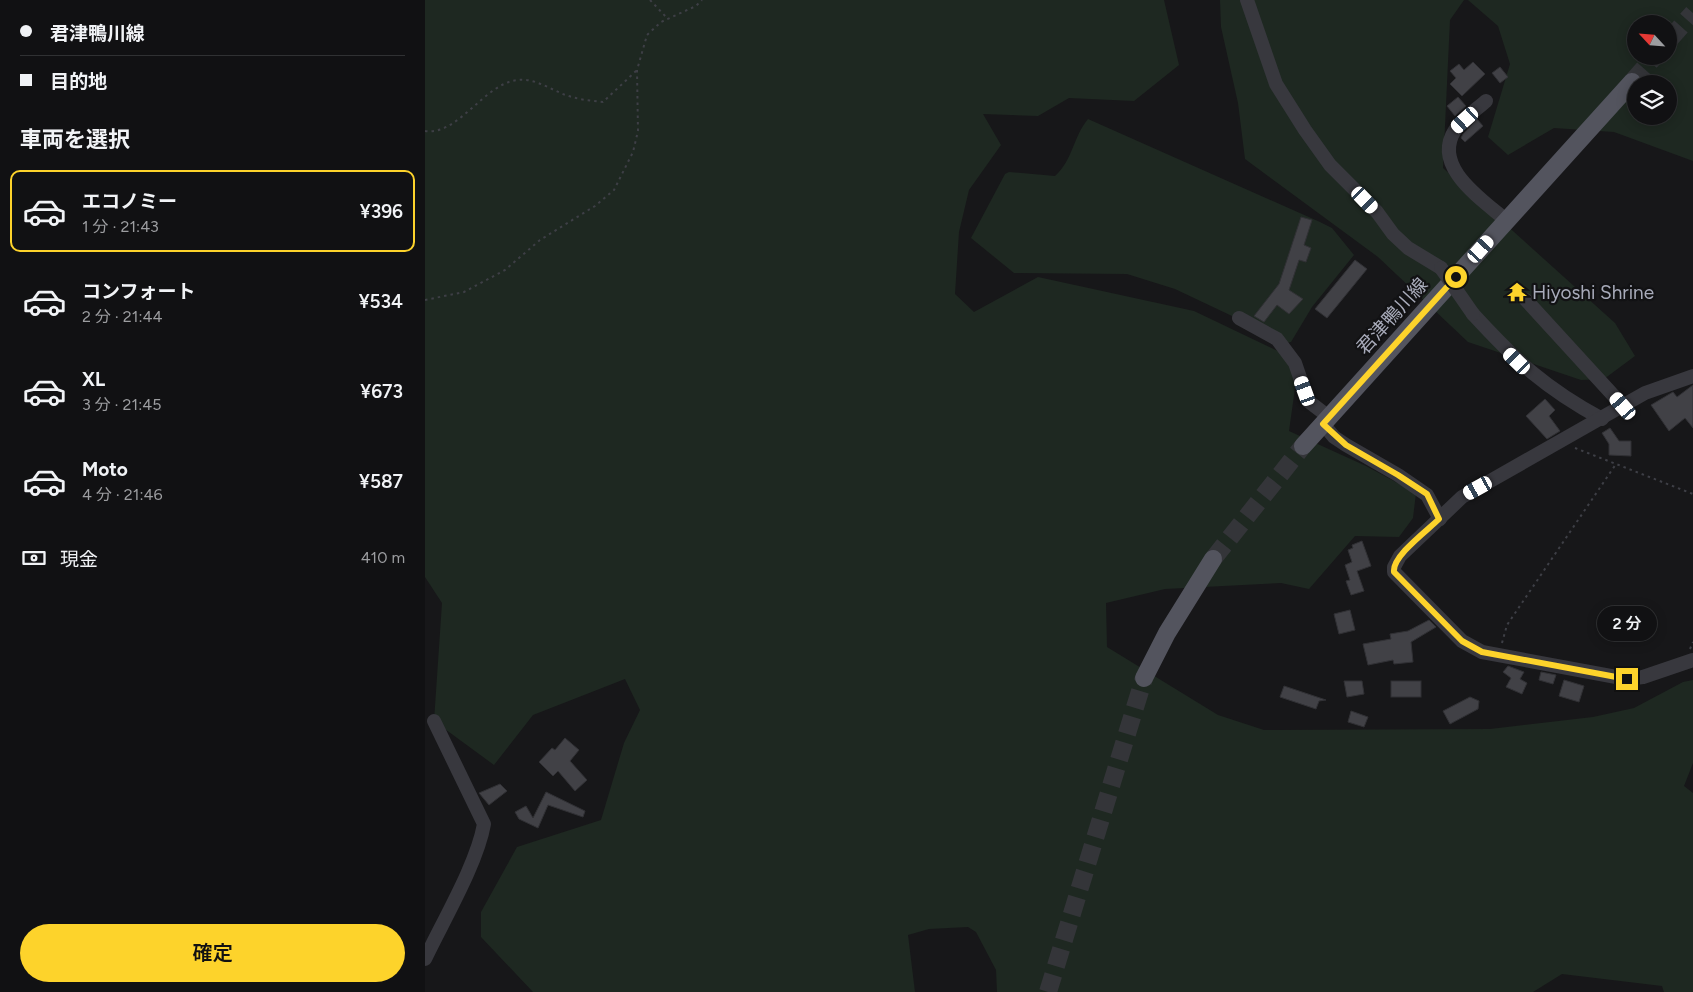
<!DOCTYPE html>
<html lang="ja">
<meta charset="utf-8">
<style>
:root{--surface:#111113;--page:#1a1a1c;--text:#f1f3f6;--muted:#9c9da0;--line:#303133;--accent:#fdd32b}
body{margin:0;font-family:Figtree,"Noto Sans JP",sans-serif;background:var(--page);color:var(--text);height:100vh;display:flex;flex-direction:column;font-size:19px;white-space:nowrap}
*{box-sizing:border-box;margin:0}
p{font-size:16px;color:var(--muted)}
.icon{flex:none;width:28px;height:28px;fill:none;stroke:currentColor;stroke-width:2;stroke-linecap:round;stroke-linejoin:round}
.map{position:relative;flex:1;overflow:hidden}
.drawer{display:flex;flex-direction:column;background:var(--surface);width:425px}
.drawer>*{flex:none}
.hud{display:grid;align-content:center;height:110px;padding:0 20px;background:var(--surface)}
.needle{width:32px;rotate:296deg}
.controls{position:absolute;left:1202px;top:15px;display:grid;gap:10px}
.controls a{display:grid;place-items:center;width:50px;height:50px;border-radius:50%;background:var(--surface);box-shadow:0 2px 12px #0003,0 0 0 1px var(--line);font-size:25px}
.end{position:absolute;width:22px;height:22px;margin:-11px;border:6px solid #fdd32b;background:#111;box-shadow:0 0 0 2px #111}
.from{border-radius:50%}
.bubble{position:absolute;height:35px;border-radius:18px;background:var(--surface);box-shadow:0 2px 12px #0003,0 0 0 1px var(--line);font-size:16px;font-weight:600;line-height:35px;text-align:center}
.car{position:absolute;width:15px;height:30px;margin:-15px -8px;border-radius:6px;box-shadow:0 0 4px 1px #0007;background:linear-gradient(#fff 24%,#345 0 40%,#fff 0 76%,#345 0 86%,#fff 0)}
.hud b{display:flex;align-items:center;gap:18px;height:48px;font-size:19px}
.hud b+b{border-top:1px solid var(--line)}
.hud i{width:12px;height:12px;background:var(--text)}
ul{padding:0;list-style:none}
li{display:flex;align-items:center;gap:15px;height:82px;margin:0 10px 8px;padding:0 10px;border:2px solid transparent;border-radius:10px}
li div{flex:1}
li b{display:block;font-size:19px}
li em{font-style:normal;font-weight:600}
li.current{border-color:var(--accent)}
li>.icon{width:45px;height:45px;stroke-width:1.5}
h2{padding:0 20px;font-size:22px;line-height:60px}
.pay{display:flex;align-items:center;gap:12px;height:55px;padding:0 20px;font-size:19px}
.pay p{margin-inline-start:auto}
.cta{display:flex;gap:10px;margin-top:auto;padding:10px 20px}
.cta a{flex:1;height:58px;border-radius:30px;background:var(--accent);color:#111;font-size:20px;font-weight:600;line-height:58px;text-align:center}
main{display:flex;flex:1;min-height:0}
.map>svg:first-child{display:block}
.green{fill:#1e2821;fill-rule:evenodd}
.building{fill:#414146;stroke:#313135}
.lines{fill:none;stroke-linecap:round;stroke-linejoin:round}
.major-tunnel{stroke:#343539;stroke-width:18;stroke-dasharray:18 9;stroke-linecap:butt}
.path{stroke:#3e3f46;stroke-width:2;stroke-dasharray:2.5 4;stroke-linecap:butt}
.minor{stroke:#38383e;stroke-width:14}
.major{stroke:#53545e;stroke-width:18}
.minor-bridge{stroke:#38383e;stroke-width:14}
.route{stroke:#fdd32b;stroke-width:6}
.labels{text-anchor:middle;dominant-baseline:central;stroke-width:4.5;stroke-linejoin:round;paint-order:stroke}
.poi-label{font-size:19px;fill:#a8abba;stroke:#121214;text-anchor:start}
.street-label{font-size:19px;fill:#a8abba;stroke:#121214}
</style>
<main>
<section class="drawer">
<div class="hud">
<b><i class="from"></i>君津鴨川線</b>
<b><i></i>目的地</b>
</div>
<h2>車両を選択</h2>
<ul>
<li class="current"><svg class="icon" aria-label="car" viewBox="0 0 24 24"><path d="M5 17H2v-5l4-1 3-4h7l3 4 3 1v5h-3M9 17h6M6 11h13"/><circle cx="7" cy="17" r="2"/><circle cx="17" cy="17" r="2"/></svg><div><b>エコノミー</b><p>1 分 · 21:43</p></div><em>¥396</em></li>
<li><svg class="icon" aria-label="car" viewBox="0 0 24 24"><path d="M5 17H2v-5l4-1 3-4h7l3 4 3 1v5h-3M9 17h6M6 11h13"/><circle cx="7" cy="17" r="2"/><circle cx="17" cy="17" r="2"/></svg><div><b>コンフォート</b><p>2 分 · 21:44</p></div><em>¥534</em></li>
<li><svg class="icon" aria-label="car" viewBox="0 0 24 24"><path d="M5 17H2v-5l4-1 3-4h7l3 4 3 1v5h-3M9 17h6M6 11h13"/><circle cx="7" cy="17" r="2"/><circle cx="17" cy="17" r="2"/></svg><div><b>XL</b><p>3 分 · 21:45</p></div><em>¥673</em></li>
<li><svg class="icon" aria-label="car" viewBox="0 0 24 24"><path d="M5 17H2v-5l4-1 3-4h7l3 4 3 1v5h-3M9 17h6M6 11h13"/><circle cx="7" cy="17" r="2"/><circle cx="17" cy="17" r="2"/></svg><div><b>Moto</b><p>4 分 · 21:46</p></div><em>¥587</em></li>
</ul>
<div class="pay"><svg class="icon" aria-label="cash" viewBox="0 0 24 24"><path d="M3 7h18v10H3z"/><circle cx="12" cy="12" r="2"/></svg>現金<p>410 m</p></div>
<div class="cta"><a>確定</a></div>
</section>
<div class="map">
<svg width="1268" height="992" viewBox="0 0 1268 992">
<rect width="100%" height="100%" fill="#171719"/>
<!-- green -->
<g class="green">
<polygon points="0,0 739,0 754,65 709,101 644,98 613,116 558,114 576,145 544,190 534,232 530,294 549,312 613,277 769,311 861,355 871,381 864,431 941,466 991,493 988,518 974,537 930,536 884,589 856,583 740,589 681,603 682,647 793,715 839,730 1065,729 1168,717 1209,708 1258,682 1268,680 1268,763 1259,786 1268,793 1268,992 1239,992 1237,986 1137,974 1108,992 572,992 571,970 551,932 543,927 504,929 483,935 490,992 108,992 56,937 56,912 92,847 176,820 199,743 215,710 200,679 108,715 69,765 9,721 17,603 0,577"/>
<polygon points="795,0 1039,0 1025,20 1018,168 1190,323 1210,356 1179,379 1156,380 1043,342 953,257 820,159 813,103 796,27"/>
<path d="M1043 0H1268V161L1189 132 1129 128 1083 155 1063 137 1085 64 1073 26ZM1211 24H1244V56H1211ZM1211 84H1244V116H1211Z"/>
<path d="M663 119 895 222 907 228 929 255 887 307 866 342 856 344 807 316 750 289 702 274 589 273 546 238 580 174 584 172 630 176C648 160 648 137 663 119Z"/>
</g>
<!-- building -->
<g class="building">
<polygon points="1048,62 1060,74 1037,96 1025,84 1031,78 1025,71 1034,64 1039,70"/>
<polygon points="1075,67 1083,77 1075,83 1067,73"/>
<polygon points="1033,97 1041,106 1030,116 1022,106"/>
<polygon points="1052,119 1058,126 1040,142 1036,138 1038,134"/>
<polygon points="876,217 887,220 879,245 886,248 881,262 874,260 864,290 878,299 864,314 852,305 839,322 829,316 854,284"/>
<polygon points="930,260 942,269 902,318 890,309"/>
<polygon points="1268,385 1268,428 1260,418 1244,431 1226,405 1248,392 1252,397"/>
<polygon points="1120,399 1130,410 1124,416 1135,431 1122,439 1101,416"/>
<polygon points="1185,428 1194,441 1206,441 1206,456 1184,455 1184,444 1177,433"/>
<polygon points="937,541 946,566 932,571 939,591 926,595 921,581 925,580 920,565 927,562 923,550 928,548 927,545"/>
<polygon points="925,610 930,630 914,634 909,614"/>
<polygon points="1004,620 1011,627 986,642 988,662 969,664 968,660 943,665 938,644 966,639 965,634 983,631"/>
<polygon points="1083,666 1099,672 1095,679 1102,683 1097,694 1081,687 1086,678 1078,672"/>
<polygon points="1116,672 1131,675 1128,684 1114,680"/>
<polygon points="1139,680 1159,686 1154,702 1134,696"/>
<polygon points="919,681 937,681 939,694 922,697"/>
<rect x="966" y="681" width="30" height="16"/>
<polygon points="859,686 901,700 894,701 891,709 855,697"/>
<polygon points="1045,697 1054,701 1053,709 1025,724 1018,711"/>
<polygon points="926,711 943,717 939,727 923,722"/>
<polygon points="140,738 154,750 145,761 162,780 150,791 133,771 128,776 114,762 127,748 130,750"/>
<polygon points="75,784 82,791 64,805 54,793"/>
<polygon points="121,792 160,811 158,817 123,805 113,828 94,819 90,812 101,806 108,818"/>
</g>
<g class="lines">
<!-- major-tunnel -->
<g class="major-tunnel">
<polyline points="1244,40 1268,13"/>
<polyline points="1207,82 1230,56"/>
<polyline points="788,559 878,446"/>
<polyline points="623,992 719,678"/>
</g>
<!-- path -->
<g class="path">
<polyline points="225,0 243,19"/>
<path d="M0 131C33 136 59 84 92 80 111 77 130 93 147 97 157 100 168 101 178 102L212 70"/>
<polyline points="0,300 39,292 80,270 115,240 170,206 189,190 208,152 213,131 212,70 222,35 236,22 271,6 277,0"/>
<polyline points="1150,448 1268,494"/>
<polyline points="1077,643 1082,625 1191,464"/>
<polyline points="1265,649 1268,642"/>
</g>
<!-- minor -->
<g class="minor">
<polyline points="822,0 851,84 880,130 905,165 952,212 968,234 983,248 1016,268"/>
<path d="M1061 101C1051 110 1037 119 1030 130 1006 167 1058 200 1082 221"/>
<polyline points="1101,300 1198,406"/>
<path d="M1048 314C1092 362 1120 388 1177 419"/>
<polyline points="814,318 852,339 870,363 883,401 904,417"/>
<polyline points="1268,376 1220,393 1037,497 975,556 969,567 969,572 1037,641 1057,652 1202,679 1218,677 1268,660"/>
<polyline points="898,424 909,437 921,445 973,475 1002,495 1015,519"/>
<path d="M0 959C18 921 52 864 59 824L9 721"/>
</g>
<!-- major -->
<g class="major">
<polyline points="878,446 1207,82"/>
<polyline points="719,678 742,633 788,559"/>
</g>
<!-- minor-bridge -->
<polyline class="minor-bridge" points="1016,268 1048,314"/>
</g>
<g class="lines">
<!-- route -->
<path class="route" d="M1031 277 898 424 921 445 973 475 1002 494 1014 519C1003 530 967 556 969 572L1037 641 1057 652 1202 679"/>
</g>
<!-- icons -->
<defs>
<symbol id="temple-bare" viewBox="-9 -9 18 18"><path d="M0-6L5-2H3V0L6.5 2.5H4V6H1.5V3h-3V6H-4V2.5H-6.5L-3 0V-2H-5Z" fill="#fdd32b" stroke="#121214" stroke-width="2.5" paint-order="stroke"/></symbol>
</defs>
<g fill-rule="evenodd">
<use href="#temple-bare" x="1078" y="278" width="28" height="28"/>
</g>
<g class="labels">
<!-- poi labels -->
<g class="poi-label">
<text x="1107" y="292">Hiyoshi Shrine</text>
</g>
<!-- street labels -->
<g class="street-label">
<text transform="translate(967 316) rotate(-48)">君津鴨川線</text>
</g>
</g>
</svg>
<div class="controls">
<a><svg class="needle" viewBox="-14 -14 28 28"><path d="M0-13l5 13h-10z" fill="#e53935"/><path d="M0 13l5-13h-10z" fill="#9c9da0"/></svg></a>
<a><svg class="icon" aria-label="layers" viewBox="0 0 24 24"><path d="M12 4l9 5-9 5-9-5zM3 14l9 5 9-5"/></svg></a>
</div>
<i class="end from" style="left:1031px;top:277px"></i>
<i class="end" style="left:1202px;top:679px"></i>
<div class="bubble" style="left:1172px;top:606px;width:60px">2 分</div>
<i class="car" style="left:1040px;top:120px;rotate:228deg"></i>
<i class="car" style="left:940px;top:200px;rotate:136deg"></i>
<i class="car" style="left:1056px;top:249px;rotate:42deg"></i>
<i class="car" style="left:1092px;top:361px;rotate:314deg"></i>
<i class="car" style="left:880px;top:391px;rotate:340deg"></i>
<i class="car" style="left:1198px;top:406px;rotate:319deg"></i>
<i class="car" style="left:1053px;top:488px;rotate:241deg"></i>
</div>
</main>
